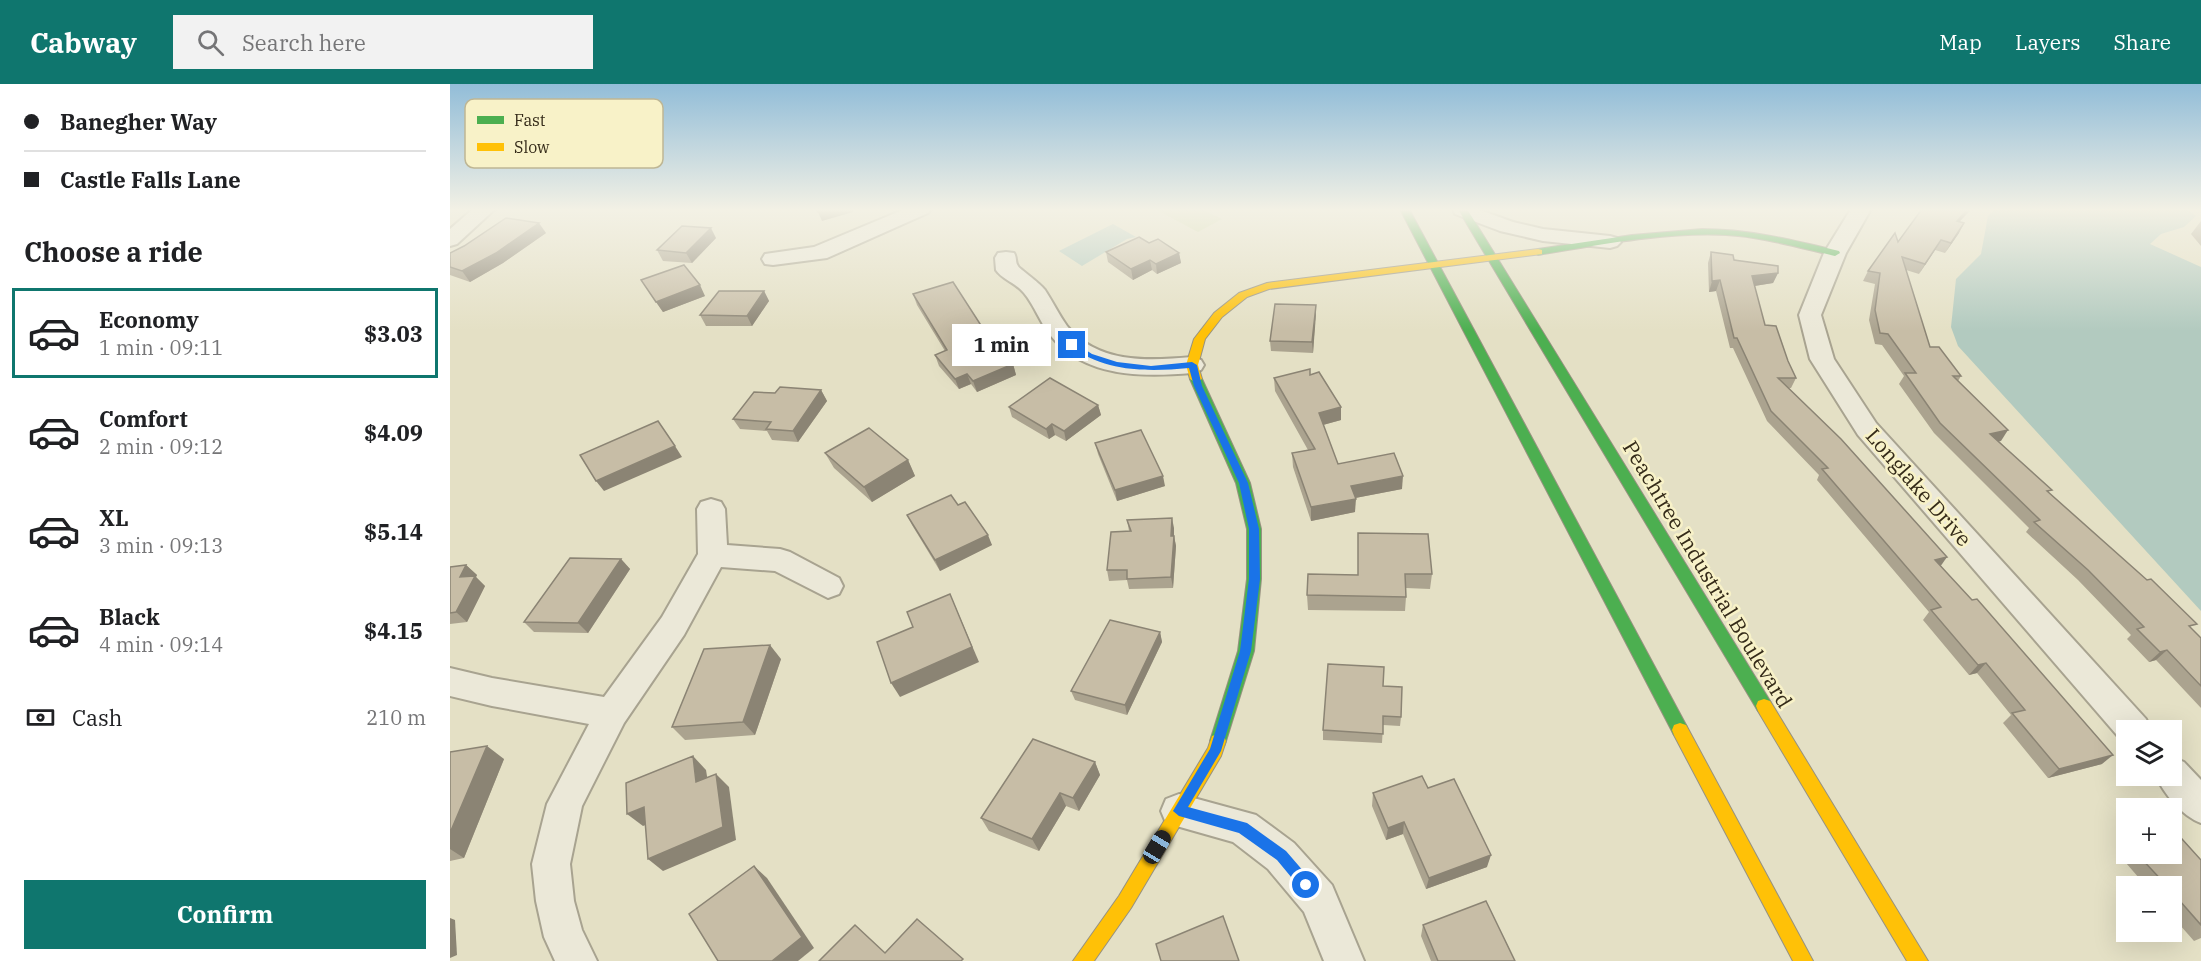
<!DOCTYPE html>
<meta charset="utf-8">
<style>
:root{--surface:#fff;--page:#f2f2f2;--text:#202124;--muted:#757577;--line:#e0e0e0;--accent:#0f766e}
body{margin:0;font-family:"IBM Plex Serif",serif;background:var(--page);color:var(--text);height:100vh;display:flex;flex-direction:column;font-size:22px;white-space:nowrap}
*{box-sizing:border-box;margin:0}
p{font-size:20px;color:var(--muted)}
.icon{flex:none;width:33px;height:33px;fill:none;stroke:currentColor;stroke-width:2;stroke-linecap:round;stroke-linejoin:round}
.map{position:relative;flex:1;overflow:hidden}
.details{display:flex;flex-direction:column;background:var(--surface);width:450px}
.details>*{flex:none}
.top-card{display:grid;align-content:center;height:132px;padding:0 24px;background:var(--surface)}
.buttons{position:absolute;left:1666px;top:636px;display:grid;gap:12px}
.buttons a{display:grid;place-items:center;width:66px;height:66px;border-radius:0px;background:var(--surface);box-shadow:0 6px 24px #0002;font-size:30px}
.end{position:absolute;width:27px;height:27px;margin:-14px;border:8px solid #1a73e8;background:#fff;box-shadow:0 0 0 3px #fff}
.from{border-radius:50%}
.bubble{position:absolute;height:42px;border-radius:0px;background:var(--surface);box-shadow:0 6px 24px #0002;font-size:20px;font-weight:700;line-height:42px;text-align:center}
.car{position:absolute;width:18px;height:36px;margin:-18px -9px;border-radius:8px;box-shadow:0 0 4px 2px #0007;background:linear-gradient(#222 24%,#8ab4d8 0 40%,#222 0 76%,#8ab4d8 0 86%,#222 0)}
.top-card b{display:flex;align-items:center;gap:21px;height:57px;font-size:22px}
.top-card b+b{border-top:2px solid var(--line)}
.top-card i{width:15px;height:15px;background:var(--text)}
ul{padding:0;list-style:none}
li{display:flex;align-items:center;gap:18px;height:90px;margin:0 12px 9px;padding:0 12px;border:3px solid transparent;border-radius:0px}
li div{flex:1}
li b{display:block;font-size:22px}
li em{font-style:normal;font-weight:700}
li.selected{border-color:var(--accent)}
li>.icon{width:54px;height:54px;stroke-width:1.5}
h2{padding:0 24px;font-size:27px;line-height:72px}
.pay{display:flex;align-items:center;gap:15px;height:66px;padding:0 24px;font-size:22px}
.pay p{margin-inline-start:auto}
.primary-button{display:flex;gap:12px;margin-top:auto;padding:12px 24px}
.primary-button a{flex:1;height:69px;border-radius:0px;background:var(--accent);color:#fff;font-size:24px;font-weight:700;line-height:69px;text-align:center}
header{display:flex;align-items:center;gap:36px;box-sizing:border-box;height:84px;padding:0 30px;background:var(--accent);color:#fff}
header strong{font-size:28px}
nav{display:flex;gap:33px;margin-inline-start:auto;font-size:21px}
.search{width:420px;height:54px;background:var(--page);display:flex;align-items:center;gap:15px;box-sizing:border-box;padding:0 21px;border-radius:0px;color:var(--muted);font-size:22px}
main{display:flex;flex:1;min-height:0}
.map>svg:first-child{display:block}
.green{fill:#ced7a6}
.water{fill:#b2cabf}
.lines{fill:none;stroke-linecap:round;stroke-linejoin:round}
.street-casing{stroke:#a8a390;stroke-width:4}
.fast-casing{stroke:#979280;stroke-width:2}
.slow-casing{stroke:#979280;stroke-width:2}
.street{fill:#ebe8d8;fill-rule:evenodd}
.fast{fill:#4caf50;fill-rule:evenodd}
.slow{fill:#ffc107;fill-rule:evenodd}
.wall{fill:#aba38f}
.shaded-wall{fill:#8b8474}
.building{fill:#c7bda6;stroke:#8b8474;stroke-width:1.5}
.route{fill:#1a73e8}
.labels{text-anchor:middle;dominant-baseline:central;stroke-width:5;stroke-linejoin:round;paint-order:stroke}
.street-label{font-size:21px;fill:#352b19;stroke:#f8f2c8}
.key{fill:#f8f2c8;stroke:#beb694;stroke-width:1.5}
.key-label{font-size:16px;fill:#352b19}
</style>
<header>
<strong>Cabway</strong>
<div class="search"><svg class="icon" aria-label="search" viewBox="0 0 24 24"><circle cx="10" cy="10" r="6"/><path d="M15 15l6 6"/></svg>Search here</div>
<nav><a>Map</a><a>Layers</a><a>Share</a></nav>
</header>
<main>
<section class="details">
<div class="top-card">
<b><i class="from"></i>Banegher Way</b>
<b><i></i>Castle Falls Lane</b>
</div>
<h2>Choose a ride</h2>
<ul>
<li class="selected"><svg class="icon" aria-label="car" viewBox="0 0 24 24"><path d="M5 17H2v-5l4-1 3-4h7l3 4 3 1v5h-3M9 17h6M6 11h13"/><circle cx="7" cy="17" r="2"/><circle cx="17" cy="17" r="2"/></svg><div><b>Economy</b><p>1 min · 09:11</p></div><em>$3.03</em></li>
<li><svg class="icon" aria-label="car" viewBox="0 0 24 24"><path d="M5 17H2v-5l4-1 3-4h7l3 4 3 1v5h-3M9 17h6M6 11h13"/><circle cx="7" cy="17" r="2"/><circle cx="17" cy="17" r="2"/></svg><div><b>Comfort</b><p>2 min · 09:12</p></div><em>$4.09</em></li>
<li><svg class="icon" aria-label="car" viewBox="0 0 24 24"><path d="M5 17H2v-5l4-1 3-4h7l3 4 3 1v5h-3M9 17h6M6 11h13"/><circle cx="7" cy="17" r="2"/><circle cx="17" cy="17" r="2"/></svg><div><b>XL</b><p>3 min · 09:13</p></div><em>$5.14</em></li>
<li><svg class="icon" aria-label="car" viewBox="0 0 24 24"><path d="M5 17H2v-5l4-1 3-4h7l3 4 3 1v5h-3M9 17h6M6 11h13"/><circle cx="7" cy="17" r="2"/><circle cx="17" cy="17" r="2"/></svg><div><b>Black</b><p>4 min · 09:14</p></div><em>$4.15</em></li>
</ul>
<div class="pay"><svg class="icon" aria-label="cash" viewBox="0 0 24 24"><path d="M3 7h18v10H3z"/><circle cx="12" cy="12" r="2"/></svg>Cash<p>210 m</p></div>
<div class="primary-button"><a>Confirm</a></div>
</section>
<div class="map">
<svg width="1751" height="877" viewBox="0 0 1751 877">
<rect width="100%" height="100%" fill="#e4e0c5"/>
<!-- green -->
<polygon class="green" points="705,125 752,125 772,135 748,148"/>
<!-- water -->
<g class="water">
<polygon points="1546,125 1737,125 1746,132 1734,143 1711,150 1700,160 1751,183 1751,527 1508,262 1501,243 1506,195 1531,170 1538,132"/>
<polygon points="663,140 686,153 677,155 632,182 609,167"/>
</g>
<g class="lines">
<defs>
<g id="street">
<polygon points="23,125 45,125 7,160 0,162 0,145"/>
<polygon points="455,125 481,125 478,129 377,174 323,181 315,180 312,175 315,170 364,163"/>
<polygon points="1003,125 1027,125 1063,138 1093,145 1160,152 1167,154 1171,158 1167,162 1160,164 1093,157 1050,147 1005,130"/>
<polygon points="1401,125 1421,125 1396,169 1371,231 1384,275 1426,339 1696,635 1701,646 1677,646 1677,659 1672,657 1408,351 1360,275 1349,231 1374,169"/>
<path d="M556 168 564 169C567 174 565 178 568 182 568 184 589 198 595 206 603 218 609 231 617 242 648 280 698 277 742 273L751 276 754 281 751 286 742 289C693 293 635 294 601 252 590 239 585 222 574 209 566 199 553 196 546 186L545 174 548 169Z"/>
<polygon points="261,415 271,418 275,425 277,461 330,465 340,468 389,494 393,502 389,510 378,514 325,487 271,483 234,551 174,639 132,722 120,780 124,817 132,846 147,877 105,877 94,853 86,817 82,780 97,720 139,640 42,622 0,612 0,584 42,594 154,613 212,533 248,470 247,425 251,418"/>
<path d="M1722 673 1734 678 1751 696V739C1732 732 1714 710 1706 692H1722Z"/>
<polygon points="729,710 806,731 844,759 882,801 914,877 874,877 854,828 818,785 783,758 716,739 711,727 716,715"/>
</g>
<g id="fast">
<polygon points="950,125 959,125 1236,641 1238,646 1236,651 1230,653 1224,651"/>
<polygon points="1008,125 1017,125 1320,617 1322,622 1320,627 1314,629 1308,627"/>
<path d="M1252 145C1299 145 1343 156 1389 167L1390 169 1385 172C1349 164 1313 153 1276 151 1213 148 1150 161 1088 171L1083 168 1088 165 1182 151Z"/>
<polygon points="746,291 752,295 800,399 811,445 811,495 804,567 776,657 774,662 768,664 762,662 760,657 788,567 797,495 797,445 786,399 740,295"/>
</g>
<g id="slow">
<polygon points="1088,165 1092,166 1092,170 819,205 797,213 772,233 755,255 748,281 752,295 746,299 740,295 736,281 744,255 764,229 789,209 817,199"/>
<polygon points="1314,615 1320,617 1478,877 1457,877 1308,627 1306,622 1308,617"/>
<polygon points="1230,639 1236,641 1363,877 1343,877 1224,651 1222,646 1224,641"/>
<polygon points="768,650 774,652 776,657 771,672 681,824 644,877 623,877 669,812 758,664 762,652"/>
</g>
</defs>
<!-- street casing -->
<use href="#street" class="street-casing"/>
<!-- fast casing -->
<use href="#fast" class="fast-casing"/>
<!-- slow casing -->
<use href="#slow" class="slow-casing"/>
<!-- street -->
<use href="#street" class="street"/>
<!-- fast -->
<use href="#fast" class="fast"/>
<!-- slow -->
<use href="#slow" class="slow"/>
</g>
<!-- wall -->
<g class="wall">
<polygon points="1520,127 1509,138 1509,149 1495,169 1485,166 1469,190 1456,186 1480,263 1511,292 1508,297 1551,357 1549,357 1599,409 1751,554 1751,624 1706,576 1699,578 1677,555 1681,551 1628,496 1576,448 1579,444 1484,349 1449,300 1454,292 1432,261 1425,260 1419,236 1425,200 1413,197 1418,187 1448,158"/>
<polygon points="1751,137 1751,162 1741,150"/>
<polygon points="96,149 53,179 20,198 0,191 0,169"/>
<polygon points="266,154 242,179 213,177 207,166"/>
<polygon points="699,159 729,169 731,179 707,190 702,186 683,196 658,178 656,168"/>
<polygon points="1261,168 1328,189 1323,199 1304,202 1315,241 1338,277 1346,294 1341,304 1339,304 1491,482 1652,680 1598,694 1553,639 1561,631 1527,589 1519,591 1473,536 1479,528 1367,396 1369,391 1317,337 1283,264 1280,264 1266,207 1259,208 1258,179"/>
<polygon points="191,196 255,212 213,228"/>
<polygon points="314,207 319,217 302,242 256,242 250,231"/>
<polygon points="463,210 543,260 563,280 566,291 527,308 521,300 509,305 489,282 485,271 495,267 467,221"/>
<polygon points="866,221 863,269 821,267 820,257"/>
<polygon points="860,290 891,336 873,341 888,380 952,405 905,414 905,428 861,437 843,383 842,369 858,366 825,307 824,294"/>
<polygon points="371,306 377,317 348,358 322,356 317,347 290,345 283,335 325,309"/>
<polygon points="648,321 651,331 616,357 605,351 599,355 562,333 559,323"/>
<polygon points="645,359 715,402 667,417 648,370"/>
<polygon points="375,369 458,376 465,392 422,418 384,384"/>
<polygon points="508,421 542,461 490,487 462,441 457,431"/>
<polygon points="677,436 724,444 724,452 726,462 723,504 679,505 677,496 659,497 657,486 679,447"/>
<polygon points="908,449 982,490 980,505 956,504 956,513 955,527 858,526 857,511 908,491"/>
<polygon points="171,475 180,485 138,549 84,548 74,538"/>
<polygon points="16,481 27,491 26,493 35,502 17,538 0,540 0,483"/>
<polygon points="710,548 712,558 677,631 625,616 621,607"/>
<polygon points="331,575 305,651 235,656 222,643"/>
<polygon points="933,602 951,633 950,642 933,641 932,659 873,656 873,646"/>
<polygon points="0,668 54,675 14,774 0,777"/>
<polygon points="645,678 650,691 629,727 616,722 589,767 539,747 531,734"/>
<polygon points="978,704 1037,783 976,805 953,750 936,756 922,722 923,709"/>
<polygon points="1688,771 1751,776 1751,854 1744,857 1722,832 1722,802 1696,802 1676,779"/>
<polygon points="973,841 1065,877 981,877 971,852"/>
</g>
<!-- shaded-wall -->
<g class="shaded-wall">
<polygon points="380,125 402,125 403,128 372,137 368,128"/>
<polygon points="1518,125 1521,125 1501,147 1507,137"/>
<polygon points="89,139 96,149 53,179 20,198 12,187"/>
<polygon points="1514,139 1509,149 1495,169 1501,159"/>
<polygon points="261,144 266,154 242,179 236,169"/>
<polygon points="1491,156 1485,166 1469,190 1475,180"/>
<polygon points="729,169 731,179 707,190 706,180"/>
<polygon points="700,176 702,186 683,196 681,185"/>
<polygon points="1328,189 1323,199 1298,203 1302,192"/>
<polygon points="1270,196 1266,207 1259,208 1262,197"/>
<polygon points="250,201 255,212 213,228 206,218"/>
<polygon points="314,207 319,217 302,242 297,232"/>
<polygon points="866,221 866,231 863,269 862,258"/>
<polygon points="563,280 566,291 527,308 523,297"/>
<polygon points="517,290 521,300 509,305 505,295"/>
<polygon points="371,306 377,317 348,358 343,347"/>
<polygon points="648,321 651,331 616,357 614,347"/>
<polygon points="891,323 891,336 869,342 869,329"/>
<polygon points="602,340 605,351 599,355 596,345"/>
<polygon points="1558,346 1551,357 1533,360 1540,350"/>
<polygon points="225,362 232,373 154,407 146,397"/>
<polygon points="458,376 465,392 422,418 414,403"/>
<polygon points="713,392 715,402 667,417 665,406"/>
<polygon points="953,392 952,405 900,415 901,402"/>
<polygon points="906,415 905,428 861,437 861,423"/>
<polygon points="722,434 724,444 724,456 724,452 726,462 723,504 721,493"/>
<polygon points="538,451 542,461 490,487 485,476"/>
<polygon points="1497,473 1490,483 1485,476"/>
<polygon points="171,475 180,485 138,549 128,539"/>
<polygon points="16,481 27,491 26,493 35,502 17,538 6,528 10,493"/>
<polygon points="500,510 529,578 450,613 441,599"/>
<polygon points="710,548 712,558 677,631 675,621"/>
<polygon points="320,561 331,575 305,651 293,638"/>
<polygon points="1717,566 1706,576 1699,578 1710,568"/>
<polygon points="1536,579 1527,589 1519,591 1528,581"/>
<polygon points="37,662 54,675 14,774 0,765 0,749"/>
<polygon points="1663,671 1652,680 1598,694 1609,685"/>
<polygon points="243,672 256,686 260,711 246,698"/>
<polygon points="645,678 650,691 629,727 623,714"/>
<polygon points="266,690 279,703 286,756 213,787 198,775"/>
<polygon points="610,709 616,722 589,767 582,755"/>
<polygon points="194,723 208,736 193,742 177,730"/>
<polygon points="954,738 953,750 936,756 938,744"/>
<polygon points="1041,771 1037,783 976,805 979,794"/>
<polygon points="304,782 317,794 364,864 348,877 322,877"/>
<polygon points="0,834 5,836 7,871 0,874"/>
</g>
<!-- building -->
<g class="building">
<polygon points="366,125 380,125 368,128"/>
<polygon points="1472,125 1518,125 1507,137 1514,139 1501,159 1491,156 1475,180 1452,173 1480,263 1489,263 1511,292 1503,292 1558,346 1540,350 1602,406 1597,407 1697,496 1701,495 1747,540 1739,542 1751,554 1751,602 1717,566 1710,568 1687,545 1694,543 1638,486 1584,438 1590,436 1490,339 1455,289 1466,289 1438,250 1430,249 1425,226 1430,189 1418,187 1445,149 1448,158"/>
<polygon points="56,134 89,139 46,169 12,187 0,183 0,169 14,162"/>
<polygon points="232,142 261,144 236,169 207,166"/>
<polygon points="689,153 699,159 708,155 729,169 706,180 700,176 681,185 656,168"/>
<polygon points="1261,168 1283,171 1284,176 1328,182 1328,189 1302,192 1315,241 1326,242 1338,277 1346,294 1328,294 1391,355 1497,473 1485,476 1522,516 1527,515 1663,671 1609,685 1562,629 1575,626 1536,579 1528,581 1481,526 1491,523 1372,385 1378,384 1321,327 1287,254 1284,254 1270,196 1262,197"/>
<polygon points="234,181 250,201 206,218 191,196"/>
<polygon points="503,198 543,260 563,280 523,297 517,290 505,295 485,271 497,266 463,210"/>
<polygon points="269,207 314,207 297,232 250,231"/>
<polygon points="825,220 866,221 862,258 820,257"/>
<polygon points="860,285 860,291 869,288 891,323 869,329 888,380 944,369 953,392 901,402 906,415 861,423 842,369 865,365 824,294"/>
<polygon points="600,294 648,321 614,347 602,340 596,345 559,323"/>
<polygon points="330,303 371,306 343,347 316,345 321,338 283,335 304,308 325,309"/>
<polygon points="208,337 225,362 146,397 130,371"/>
<polygon points="419,344 458,376 414,403 375,369"/>
<polygon points="691,346 713,392 665,406 645,359"/>
<polygon points="501,411 508,421 515,418 538,451 485,476 457,431"/>
<polygon points="722,434 721,452 724,452 721,493 677,495 677,486 657,486 661,448 681,447 677,436"/>
<polygon points="908,449 978,450 982,490 955,490 956,513 857,511 858,490 908,491"/>
<polygon points="120,474 171,475 128,539 74,538"/>
<polygon points="16,481 10,493 25,492 6,528 0,529 0,483"/>
<polygon points="500,510 522,563 441,599 427,558 463,543 457,528"/>
<polygon points="660,536 710,548 675,621 621,607"/>
<polygon points="320,561 293,638 222,643 254,565"/>
<polygon points="878,580 934,583 933,602 952,603 951,633 933,632 933,650 873,646"/>
<polygon points="583,655 645,678 623,714 610,709 582,755 531,734"/>
<polygon points="37,662 0,749 0,668"/>
<polygon points="243,672 246,698 266,690 273,743 198,775 194,723 177,730 176,699"/>
<polygon points="972,692 978,704 1004,695 1041,771 979,794 954,738 938,744 923,709"/>
<polygon points="1732,755 1751,776 1751,841 1722,808 1722,802 1717,802 1688,771 1692,770 1722,770 1722,759"/>
<polygon points="304,782 352,853 322,877 268,877 239,830"/>
<polygon points="1036,817 1065,877 988,877 973,841"/>
<polygon points="773,832 789,877 711,877 706,860"/>
<polygon points="467,835 513,875 511,877 369,877 405,841 435,869"/>
</g>
<!-- sky -->
<linearGradient id="sky" x2="0" y2="1"><stop stop-color="#92bdd8"/><stop offset="0.51" stop-color="#f3f1e5"/><stop offset="1" stop-color="#f3f1e5" stop-opacity="0"/></linearGradient>
<rect width="1751" height="247" fill="url(#sky)"/>
<!-- route -->
<path class="route" d="M619 259H625L642 270 667 278 701 282 742 278 747 281 752 302 798 399 809 445 810 495 801 567 771 667 738 723 797 739 836 767 861 796 862 801 861 805 856 807 851 805 827 776 789 749 729 732 723 727 760 665 790 567 799 495V445L789 399 744 302 739 284C696 288 656 288 619 262Z"/>
<g class="labels">
<!-- street labels -->
<g class="street-label">
<text transform="translate(1469 403) rotate(49)">Longlake Drive</text>
<text transform="translate(1258 490) rotate(59)">Peachtree Industrial Boulevard</text>
</g>
</g>
<!-- legend -->
<rect x="15" y="15" width="198" height="69" rx="9" class="key"/>
<rect x="27" y="32" width="27" height="8" fill="#4caf50"/>
<rect x="27" y="59" width="27" height="8" fill="#ffc107"/>
<g class="key-label">
<text x="64" y="42">Fast</text>
<text x="64" y="69">Slow</text>
</g>
</svg>
<div class="buttons">
<a><svg class="icon" aria-label="layers" viewBox="0 0 24 24"><path d="M12 4l9 5-9 5-9-5zM3 14l9 5 9-5"/></svg></a>
<a>+</a>
<a>−</a>
</div>
<i class="end from" style="left:856px;top:801px"></i>
<i class="end" style="left:622px;top:261px"></i>
<div class="bubble" style="left:502px;top:240px;width:99px">1 min</div>
<i class="car" style="left:707px;top:763px;rotate:31deg"></i>
</div>
</main>
